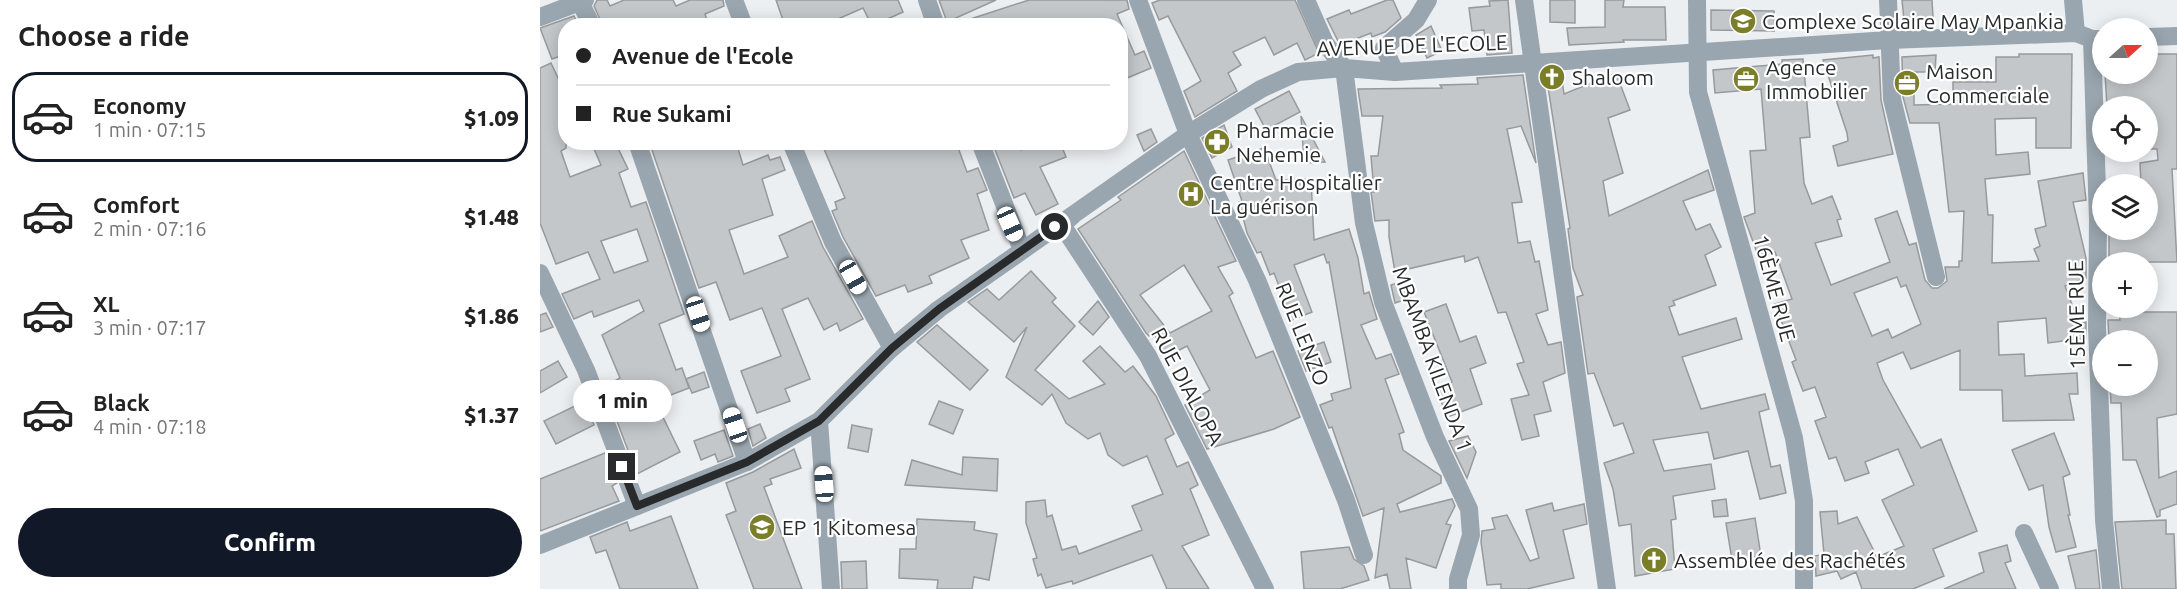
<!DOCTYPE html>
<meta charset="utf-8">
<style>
:root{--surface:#fff;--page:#f6f6f6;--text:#222;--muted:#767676;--line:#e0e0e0;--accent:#111827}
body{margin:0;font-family:Ubuntu,sans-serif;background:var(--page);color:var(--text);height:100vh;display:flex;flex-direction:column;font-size:22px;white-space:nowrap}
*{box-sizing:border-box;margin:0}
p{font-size:20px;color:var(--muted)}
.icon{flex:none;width:33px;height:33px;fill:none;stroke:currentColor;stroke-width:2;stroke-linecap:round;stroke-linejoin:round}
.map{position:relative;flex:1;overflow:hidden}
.details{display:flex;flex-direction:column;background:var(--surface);width:540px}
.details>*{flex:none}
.guide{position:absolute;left:18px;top:18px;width:570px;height:132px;border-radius:24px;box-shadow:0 3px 15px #0003;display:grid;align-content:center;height:132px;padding:0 18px;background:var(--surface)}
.needle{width:39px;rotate:69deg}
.controls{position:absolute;left:1552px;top:18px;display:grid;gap:12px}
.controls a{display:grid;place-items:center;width:66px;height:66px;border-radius:50%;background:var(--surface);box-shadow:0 3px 15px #0003;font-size:30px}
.end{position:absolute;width:27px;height:27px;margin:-14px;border:8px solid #292a2b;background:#fff;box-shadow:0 0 0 3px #fff}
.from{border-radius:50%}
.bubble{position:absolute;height:42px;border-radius:21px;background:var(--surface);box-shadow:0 3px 15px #0003;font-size:20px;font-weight:800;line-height:42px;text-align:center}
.car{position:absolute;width:18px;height:36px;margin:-18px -9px;border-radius:8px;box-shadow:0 0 4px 2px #0007;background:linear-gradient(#fff 24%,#345 0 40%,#fff 0 76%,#345 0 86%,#fff 0)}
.guide b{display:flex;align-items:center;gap:21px;height:57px;font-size:22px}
.guide b+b{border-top:2px solid var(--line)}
.guide i{width:15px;height:15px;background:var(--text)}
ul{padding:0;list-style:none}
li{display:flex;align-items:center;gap:18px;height:90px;margin:0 12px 9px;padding:0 6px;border:3px solid transparent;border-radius:24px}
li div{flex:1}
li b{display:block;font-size:22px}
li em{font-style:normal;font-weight:800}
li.on{border-color:var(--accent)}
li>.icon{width:54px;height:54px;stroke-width:1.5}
h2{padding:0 18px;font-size:27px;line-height:72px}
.button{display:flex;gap:12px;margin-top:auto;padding:12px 18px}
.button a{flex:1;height:69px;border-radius:36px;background:var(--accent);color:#fff;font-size:24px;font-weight:800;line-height:69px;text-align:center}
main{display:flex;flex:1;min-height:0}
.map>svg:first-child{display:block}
.building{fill:#c3c7c9;stroke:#969a9c;stroke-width:1.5;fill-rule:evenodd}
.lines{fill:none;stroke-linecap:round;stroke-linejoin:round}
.minor{stroke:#9aa6af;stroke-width:18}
.route{stroke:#292a2b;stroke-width:8}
.labels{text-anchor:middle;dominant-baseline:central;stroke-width:4.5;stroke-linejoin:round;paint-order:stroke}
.poi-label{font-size:21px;fill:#292a2b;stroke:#fff;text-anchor:start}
.street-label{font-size:21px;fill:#292a2b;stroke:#fff}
</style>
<main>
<section class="details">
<h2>Choose a ride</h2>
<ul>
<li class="on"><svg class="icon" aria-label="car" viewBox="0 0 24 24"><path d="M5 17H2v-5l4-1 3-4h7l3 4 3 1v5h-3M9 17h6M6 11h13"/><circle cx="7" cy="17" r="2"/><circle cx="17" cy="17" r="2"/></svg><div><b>Economy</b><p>1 min · 07:15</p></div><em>$1.09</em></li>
<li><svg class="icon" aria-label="car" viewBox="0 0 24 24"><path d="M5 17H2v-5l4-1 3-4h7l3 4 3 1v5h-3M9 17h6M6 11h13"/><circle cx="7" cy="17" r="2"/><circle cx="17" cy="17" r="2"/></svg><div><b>Comfort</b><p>2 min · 07:16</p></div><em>$1.48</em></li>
<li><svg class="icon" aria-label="car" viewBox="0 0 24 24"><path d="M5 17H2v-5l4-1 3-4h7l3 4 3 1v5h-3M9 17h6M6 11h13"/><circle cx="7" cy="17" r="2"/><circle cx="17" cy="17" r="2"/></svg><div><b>XL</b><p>3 min · 07:17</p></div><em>$1.86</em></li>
<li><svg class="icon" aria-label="car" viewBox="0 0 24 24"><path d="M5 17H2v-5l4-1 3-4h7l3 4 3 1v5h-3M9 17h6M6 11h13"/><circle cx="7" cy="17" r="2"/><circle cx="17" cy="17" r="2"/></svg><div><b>Black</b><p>4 min · 07:18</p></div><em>$1.37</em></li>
</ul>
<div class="button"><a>Confirm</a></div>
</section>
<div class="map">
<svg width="1637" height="589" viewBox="0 0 1637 589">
<rect width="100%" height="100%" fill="#eceff2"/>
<!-- building -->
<g class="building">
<polygon points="57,0 67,0 70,6 84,0 133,0 136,6 150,0 183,0 184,6 165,14 169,26 63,26 54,6"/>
<polygon points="236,0 358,0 363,12 332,26 323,8 291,22 292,26 245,26"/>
<polygon points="399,0 456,0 407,22"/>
<polygon points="489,0 587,0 589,9 577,14 595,55 604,51 611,68 580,81 580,26 421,26 421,22"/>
<polygon points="620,0 755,0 779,53 765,60 757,43 734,55 725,37 693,52 701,65 688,73 697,91 655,117 644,91 661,81 628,16 619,20 612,3"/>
<polygon points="847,0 853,0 861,18 845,32 832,37 831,33 800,45 787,19 809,10 811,14"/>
<polygon points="968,0 972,53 947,55 944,30 932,31 929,8 950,6 949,1"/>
<polygon points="1010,0 1035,0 1035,23 1010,22"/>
<polygon points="1065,0 1084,0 1083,7 1125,7 1126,40 1083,40 1084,42 1029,45 1027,28 1065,27"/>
<polygon points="1362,0 1392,0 1393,17 1364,20"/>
<polygon points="1171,10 1234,11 1234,31 1171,30"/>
<polygon points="34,16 39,26 26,26 26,54 12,59 0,28"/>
<polygon points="891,26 902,51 887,58 876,35"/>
<path d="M1479 54H1532L1531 148H1496V118L1455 119 1456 155 1488 152 1490 174 1445 179 1448 215H1453L1452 263 1499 261 1494 249 1500 246 1495 229 1506 226 1498 181 1543 173 1546 200 1533 202 1546 258V278L1525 286 1539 323 1546 322V338L1508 343 1506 318 1458 322 1459 355 1484 354 1485 376 1537 373 1538 394H1529L1534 420 1463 421 1462 390H1420V350L1371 369 1363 352 1337 363 1343 380 1381 448 1401 439 1437 531 1393 549 1404 576 1373 589H1322L1316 572 1301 579 1297 571 1276 576 1275 556 1284 554 1280 512 1297 511 1298 524 1317 517 1337 557 1364 546 1342 500 1374 485 1358 449 1325 462 1329 473 1305 481 1296 457 1289 459 1275 421 1286 417 1275 387 1263 391 1252 362 1256 360 1235 304 1252 299 1235 252 1219 258 1204 217 1215 213 1210 151 1226 150 1221 89 1175 93 1173 70 1242 64V60L1263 59 1270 137 1260 138 1264 183 1272 204 1292 196 1301 219 1297 220 1302 236 1275 243 1291 285 1350 262 1335 219 1357 211 1369 245 1376 243 1385 280 1392 288H1398L1407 281 1405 267H1419V261H1422L1424 211 1409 212 1399 123H1370L1363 97 1362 57 1396 55 1395 72H1374V105L1413 104V82H1456V57H1479ZM1357 277 1361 287 1366 285 1381 324 1352 338 1348 329 1332 336 1314 293Z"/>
<polygon points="1608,54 1637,54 1637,169 1632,169 1637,262 1569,262 1569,230 1608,230 1608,184 1601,184 1600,163 1618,160 1617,149 1608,149 1608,106 1567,106 1565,74 1608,74"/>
<polygon points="1333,55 1333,58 1339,57 1341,100 1353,154 1298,166 1293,146 1308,141 1307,133 1283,60"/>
<path d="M11 63 26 95V148L21 151 30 177 61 165 51 142H75L88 169 79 173 91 207 106 202 144 314 119 324 136 370 142 368 149 388 115 401 140 452 97 474 64 387 80 378 62 335 104 311 99 300 54 317 52 311 34 319 22 294 60 279 48 252 16 264 0 223V68ZM97 229 108 261 74 273 61 241Z"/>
<polygon points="1021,73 1024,94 1076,73 1090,110 1068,118 1083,173 1063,181 1069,216 1168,170 1174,190 1143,201 1156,230 1170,224 1181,247 1165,255 1176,285 1133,301 1135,305 1129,307 1139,335 1196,318 1202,339 1142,357 1161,409 1225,394 1229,409 1219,412 1231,467 1240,465 1246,493 1220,499 1208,451 1174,459 1168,432 1113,440 1124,471 1171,464 1175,489 1133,496 1136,519 1131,520 1135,569 1095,576 1091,524 1079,526 1073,489 1064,463 1094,453 1083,423 1074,426 1054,373 1048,374 1037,297 1043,295 1033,268 1028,229 1030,228 1006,74"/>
<polygon points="983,75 996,163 981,126 967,129 982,202 972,203 978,243 990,241 995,262 999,261 1008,310 996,314 1008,345 1021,342 1025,373 1003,382 1011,411 994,415 999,436 982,440 971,399 989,395 977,364 984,362 966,312 958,313 938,257 925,262 924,256 855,272 849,237 849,220 835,221 831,192 834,192 831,156 838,156 843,116 822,116 818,89 902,88 900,85 938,84 937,78"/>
<polygon points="749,91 760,112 726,130 715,109"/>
<polygon points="761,116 785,162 764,163"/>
<polygon points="684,125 692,147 672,158 662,138"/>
<polygon points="611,129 617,142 604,151 597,135"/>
<polygon points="132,142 196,142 203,165 228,155 230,160 240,157 245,170 222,179 233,215 189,230 204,274 248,257 239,236 272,221 283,247 323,319 300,331 297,323 284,330 268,298 242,309 270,379 245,389 250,401 217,413 201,371 241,356 222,308 190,320 176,282 159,288 112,150"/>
<polygon points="281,142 416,142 427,172 438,168 447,190 437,194 449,230 421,240 429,258 389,276 392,283 368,292 365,285 336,296 303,237 292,211 297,209 295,202 305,198"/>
<polygon points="452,142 479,142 481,150 499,142 520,142 526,157 500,167 518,204 496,215 485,193 474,198"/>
<polygon points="724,148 736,180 771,179 774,240 809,229 818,258 824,294 829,292 837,319 821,325 836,359 851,354 859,374 845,379 864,432 859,434 863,450 901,476 901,483 857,504 860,512 912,499 915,506 906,524 911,525 896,568 866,558 871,589 850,589 847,574 835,578 844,508 823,516 792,427 789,428 780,405 793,400 791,394 811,388 789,262 787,263 784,254 754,265 772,312 752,320 734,273 730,275 721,252 717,253 707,233 699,202 702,201 688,160"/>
<path d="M644 151 696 261 678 267 693 293 689 296 716 358 733 351 760 417 734 429 667 449 645 405 670 390 647 346 626 357 613 332 609 336 606 333 538 229 581 200 578 197ZM644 265 672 311 630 333 600 295Z"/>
<polygon points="491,271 516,298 512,302 535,326 495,370 529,399 565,384 543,361 560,346 585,372 593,366 616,396 634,434 625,439 637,467 648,462 658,485 650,489 669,535 642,546 669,589 627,589 612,555 533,584 532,581 506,588 501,574 498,576 493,559 497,558 486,523 486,502 505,500 507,517 512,515 522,550 536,546 539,554 602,530 592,506 623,494 607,456 583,466 568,455 560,433 548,439 526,423 512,394 502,405 466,377 487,327 474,342 428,302 447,289 459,300"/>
<polygon points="864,281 870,298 855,303 851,285"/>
<polygon points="558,301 569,317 553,335 539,322"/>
<polygon points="906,304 920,342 936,336 946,363 930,369 942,404 907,417 896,388 912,382 884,312"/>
<polygon points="1579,312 1637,312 1637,414 1617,418 1619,478 1637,471 1637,504 1620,510 1620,516 1617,517 1596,460 1583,460 1581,403 1571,403 1570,386 1608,386 1608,340 1569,340 1568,320 1580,320"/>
<polygon points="6,313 13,327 0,332 0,315"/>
<polygon points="397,325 448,370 430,390 377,342"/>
<polygon points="784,342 791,362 766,371 758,351"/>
<polygon points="18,361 27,377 0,393 0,371"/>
<polygon points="164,372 169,387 152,393 146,379"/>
<polygon points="45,401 54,425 16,444 4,421"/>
<polygon points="399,401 423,410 413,434 389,424"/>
<polygon points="220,424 226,438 213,446 208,429"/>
<polygon points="312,425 332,429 328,452 308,448"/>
<polygon points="184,430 193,456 178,462 175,454 161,460 154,441"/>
<polygon points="1514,433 1530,474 1523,477 1530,515 1528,515 1536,547 1516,552 1509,527 1503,485 1489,490 1472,450"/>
<polygon points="928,436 936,452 927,478 909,441"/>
<polygon points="254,449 261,468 230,479 232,484 224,487 262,589 214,589 186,515 196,511 186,483 213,472"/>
<polygon points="65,453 77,483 72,486 79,501 0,531 0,479"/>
<polygon points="423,457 458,459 457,491 365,485 372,460 422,475"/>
<polygon points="1186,499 1188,516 1174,517 1172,501"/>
<polygon points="1012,503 1014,511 1044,504 1047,524 1023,530 1034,578 987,589 961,589 961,584 947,585 941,542 942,531 955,529 952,518 967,515 990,561 999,558 986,510"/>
<polygon points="131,516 158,589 80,589 66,550 56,553 50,537 87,522 90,531"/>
<polygon points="1215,518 1221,556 1192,560 1186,523"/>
<polygon points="377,519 435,522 434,530 457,534 449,580 434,577 432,589 397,589 398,580 359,578 360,549 376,549"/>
<polygon points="1626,520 1626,534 1634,534 1636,589 1582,589 1575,522"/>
<polygon points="1467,545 1471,561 1465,563 1476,589 1404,589 1444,572 1439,553"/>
<polygon points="809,547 814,559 824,566 829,580 800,589 764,589 761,552"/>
<polygon points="1556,550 1560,589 1536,589 1528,556"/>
<polygon points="326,561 327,589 302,589 301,562"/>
</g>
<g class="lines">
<!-- minor -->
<g class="minor">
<polyline points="39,0 52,26"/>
<polyline points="194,0 204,26"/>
<polyline points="387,0 396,26"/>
<polyline points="598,0 648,134 717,280 806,500 824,555"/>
<polyline points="766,0 785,43 804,68 824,223 843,302 895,437 929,509 931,535 918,579 918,589"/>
<polyline points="984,0 1067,589"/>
<polyline points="1157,0 1158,92 1254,438 1264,501 1264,589"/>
<polyline points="1348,0 1352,99 1396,277"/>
<polyline points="1533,0 1536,33"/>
<polyline points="0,17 45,0"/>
<polyline points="1608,37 1637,36"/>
<polyline points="1552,39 1558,220 1557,327 1564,520 1571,589"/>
<polyline points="855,72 844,48 876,20 888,0"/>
<polyline points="97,142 207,462"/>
<polyline points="251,142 293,242 352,348"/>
<polyline points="440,142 482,250"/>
<polyline points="532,216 522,225 608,356 725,589"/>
<polyline points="0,273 46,370 97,506"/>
<polyline points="279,421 291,589"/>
<polyline points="1484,533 1510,589"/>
<polyline points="0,545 207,462 279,421 352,348 399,309 648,134 721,89 758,72 804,68 855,72 1349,40 1536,33 1552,39 1563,39"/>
</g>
</g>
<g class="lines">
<!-- route -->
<polyline class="route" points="82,467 97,506 207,462 279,421 352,348 399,309 515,227"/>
</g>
<!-- icons -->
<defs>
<symbol id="school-disc" viewBox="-11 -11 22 22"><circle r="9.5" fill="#7b7e28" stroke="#fff"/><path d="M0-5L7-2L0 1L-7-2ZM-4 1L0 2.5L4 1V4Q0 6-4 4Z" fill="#fff"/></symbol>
<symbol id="church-disc" viewBox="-11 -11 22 22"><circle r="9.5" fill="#7b7e28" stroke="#fff"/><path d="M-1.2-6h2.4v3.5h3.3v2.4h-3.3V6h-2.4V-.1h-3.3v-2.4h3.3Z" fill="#fff"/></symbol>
<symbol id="office-disc" viewBox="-11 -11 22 22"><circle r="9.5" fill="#7b7e28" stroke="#fff"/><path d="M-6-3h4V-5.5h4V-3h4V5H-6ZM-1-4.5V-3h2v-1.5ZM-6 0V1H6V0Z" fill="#fff"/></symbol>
<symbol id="pharmacy-disc" viewBox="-11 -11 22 22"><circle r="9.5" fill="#7b7e28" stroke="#fff"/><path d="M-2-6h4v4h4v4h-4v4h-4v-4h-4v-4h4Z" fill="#fff"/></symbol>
<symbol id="hospital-disc" viewBox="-11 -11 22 22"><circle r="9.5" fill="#7b7e28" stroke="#fff"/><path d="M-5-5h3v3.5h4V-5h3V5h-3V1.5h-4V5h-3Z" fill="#fff"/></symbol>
</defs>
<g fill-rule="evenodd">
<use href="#school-disc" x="1188" y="6" width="30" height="30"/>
<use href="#church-disc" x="997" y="62" width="30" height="30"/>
<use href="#office-disc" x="1191" y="64" width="30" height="30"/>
<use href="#office-disc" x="1352" y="68" width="30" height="30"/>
<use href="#pharmacy-disc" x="662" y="127" width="30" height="30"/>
<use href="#hospital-disc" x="636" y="179" width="30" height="30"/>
<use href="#school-disc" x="207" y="512" width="30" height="30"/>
<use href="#church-disc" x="1099" y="545" width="30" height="30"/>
</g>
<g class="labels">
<!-- poi labels -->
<g class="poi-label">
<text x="1222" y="21">Complexe Scolaire May Mpankia</text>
<text x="1226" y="67">Agence<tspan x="1226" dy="24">Immobilier</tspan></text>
<text x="1386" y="71">Maison<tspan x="1386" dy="24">Commerciale</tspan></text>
<text x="1032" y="77">Shaloom</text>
<text x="696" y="130">Pharmacie<tspan x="696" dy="24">Nehemie</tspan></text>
<text x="670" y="182">Centre Hospitalier<tspan x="670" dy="24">La guérison</tspan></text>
<text x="242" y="527">EP 1 Kitomesa</text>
<text x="1134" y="560">Assemblée des Rachétés</text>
</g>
<!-- street labels -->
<g class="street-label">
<text transform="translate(872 45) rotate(-2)">AVENUE DE L'ECOLE</text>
<text transform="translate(1235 288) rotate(75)">16ÈME RUE</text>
<text transform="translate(1536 315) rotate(-91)">15ÈME RUE</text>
<text transform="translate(763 334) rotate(68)">RUE LENZO</text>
<text transform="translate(893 359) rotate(70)">MBAMBA KILENDA 1</text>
<text transform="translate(648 386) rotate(62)">RUE DIALOPA</text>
</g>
</g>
</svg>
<div class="controls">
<a><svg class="needle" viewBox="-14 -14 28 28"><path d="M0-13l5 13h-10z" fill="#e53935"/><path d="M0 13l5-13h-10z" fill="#767676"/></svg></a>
<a><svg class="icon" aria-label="locate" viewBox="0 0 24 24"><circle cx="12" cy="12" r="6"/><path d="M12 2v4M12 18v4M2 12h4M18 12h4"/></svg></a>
<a><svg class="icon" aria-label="layers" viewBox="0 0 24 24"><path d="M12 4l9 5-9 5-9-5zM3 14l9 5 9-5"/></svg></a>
<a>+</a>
<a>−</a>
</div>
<i class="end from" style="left:515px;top:227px"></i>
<i class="end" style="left:82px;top:467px"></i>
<div class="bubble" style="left:33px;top:380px;width:99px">1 min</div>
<i class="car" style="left:470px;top:224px;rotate:156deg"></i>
<i class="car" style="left:313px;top:277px;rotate:151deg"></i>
<i class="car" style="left:158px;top:314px;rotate:162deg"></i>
<i class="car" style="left:195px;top:425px;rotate:341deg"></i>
<i class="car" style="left:284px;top:484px;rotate:356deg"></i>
<div class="guide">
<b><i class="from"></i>Avenue de l'Ecole</b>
<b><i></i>Rue Sukami</b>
</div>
</div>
</main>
